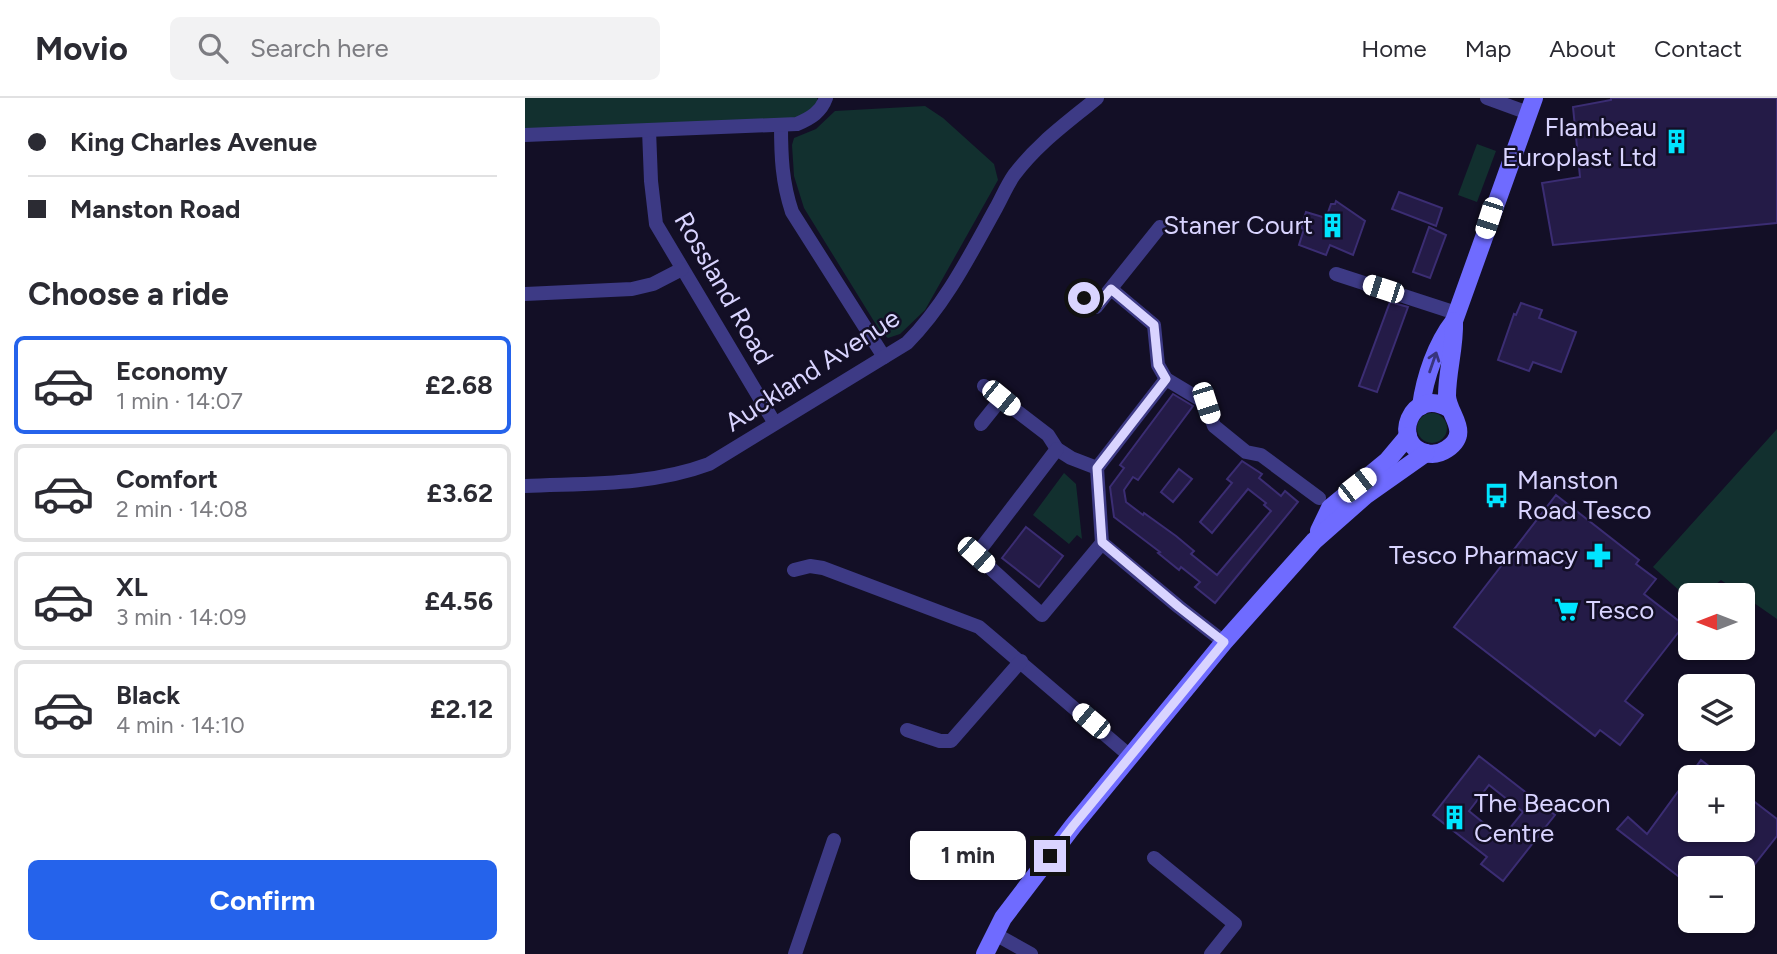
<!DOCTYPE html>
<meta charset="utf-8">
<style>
:root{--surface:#fff;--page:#f2f2f3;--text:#2b2b33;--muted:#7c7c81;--line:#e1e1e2;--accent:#2563eb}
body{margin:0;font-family:Figtree,sans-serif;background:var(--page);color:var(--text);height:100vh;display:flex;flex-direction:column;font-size:26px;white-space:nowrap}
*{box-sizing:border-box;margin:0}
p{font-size:23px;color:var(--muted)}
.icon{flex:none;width:38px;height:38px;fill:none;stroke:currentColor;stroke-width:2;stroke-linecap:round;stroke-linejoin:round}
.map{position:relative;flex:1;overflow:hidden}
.side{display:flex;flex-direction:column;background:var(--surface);width:525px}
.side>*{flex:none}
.top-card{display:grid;align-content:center;height:154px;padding:0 28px;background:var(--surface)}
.needle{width:46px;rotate:270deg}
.fabs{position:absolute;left:1153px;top:485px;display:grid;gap:14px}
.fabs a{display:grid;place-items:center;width:77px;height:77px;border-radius:10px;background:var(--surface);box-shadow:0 2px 5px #0004;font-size:35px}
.end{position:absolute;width:32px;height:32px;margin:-16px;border:9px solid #d9d4ff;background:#111;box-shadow:0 0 0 4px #111}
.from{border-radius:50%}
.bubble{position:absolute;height:49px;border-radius:10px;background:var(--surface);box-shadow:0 2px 5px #0004;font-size:23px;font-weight:700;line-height:49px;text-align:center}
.car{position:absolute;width:21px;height:42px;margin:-21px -10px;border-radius:9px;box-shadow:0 0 5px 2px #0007;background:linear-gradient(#fff 24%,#345 0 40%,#fff 0 76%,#345 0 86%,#fff 0)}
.top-card b{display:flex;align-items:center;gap:24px;height:66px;font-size:26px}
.top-card b+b{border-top:2px solid var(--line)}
.top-card i{width:18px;height:18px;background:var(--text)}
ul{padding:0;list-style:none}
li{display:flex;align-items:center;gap:21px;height:98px;margin:0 14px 10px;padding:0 14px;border:4px solid var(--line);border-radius:10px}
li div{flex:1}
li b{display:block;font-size:26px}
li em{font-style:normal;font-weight:700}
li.active{border-color:var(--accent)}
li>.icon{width:63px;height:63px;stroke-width:1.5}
h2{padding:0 28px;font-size:32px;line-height:84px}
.primary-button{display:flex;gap:14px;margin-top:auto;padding:14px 28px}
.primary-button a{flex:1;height:80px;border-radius:10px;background:var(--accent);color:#fff;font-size:28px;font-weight:700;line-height:80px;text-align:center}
header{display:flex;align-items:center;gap:42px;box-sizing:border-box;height:98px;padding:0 35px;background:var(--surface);border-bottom:2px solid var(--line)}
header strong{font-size:33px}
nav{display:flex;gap:38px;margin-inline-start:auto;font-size:24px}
.search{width:490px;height:63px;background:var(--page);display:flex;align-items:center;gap:18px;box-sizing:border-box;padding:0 24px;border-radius:10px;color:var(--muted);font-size:26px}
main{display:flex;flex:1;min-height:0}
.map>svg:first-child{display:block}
.green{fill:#12302f}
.building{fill:#241b47;stroke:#3b2d73;stroke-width:2;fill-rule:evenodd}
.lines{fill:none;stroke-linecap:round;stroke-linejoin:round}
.minor{stroke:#3d3a85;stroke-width:14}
.secondary{stroke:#6f6bff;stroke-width:18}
.oneway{stroke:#38347d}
.route{stroke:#d9d4ff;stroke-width:9}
.labels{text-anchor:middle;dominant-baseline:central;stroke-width:5;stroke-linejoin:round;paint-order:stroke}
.poi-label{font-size:26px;fill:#d9d4ff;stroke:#130f26;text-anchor:end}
.street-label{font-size:26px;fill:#d9d4ff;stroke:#130f26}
</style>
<header>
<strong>Movio</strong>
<div class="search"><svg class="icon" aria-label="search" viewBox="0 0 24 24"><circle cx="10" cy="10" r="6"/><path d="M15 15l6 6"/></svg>Search here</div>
<nav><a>Home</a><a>Map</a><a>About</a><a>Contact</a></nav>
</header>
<main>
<section class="side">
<div class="top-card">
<b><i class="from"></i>King Charles Avenue</b>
<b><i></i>Manston Road</b>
</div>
<h2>Choose a ride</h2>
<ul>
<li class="active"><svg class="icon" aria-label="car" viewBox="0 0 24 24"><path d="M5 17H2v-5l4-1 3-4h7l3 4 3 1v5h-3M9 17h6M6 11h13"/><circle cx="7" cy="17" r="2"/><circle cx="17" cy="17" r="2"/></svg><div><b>Economy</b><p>1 min · 14:07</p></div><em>£2.68</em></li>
<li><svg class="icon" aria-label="car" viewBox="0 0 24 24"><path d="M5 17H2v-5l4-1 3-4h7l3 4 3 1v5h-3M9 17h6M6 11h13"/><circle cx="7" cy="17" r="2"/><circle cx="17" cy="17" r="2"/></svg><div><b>Comfort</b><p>2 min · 14:08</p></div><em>£3.62</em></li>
<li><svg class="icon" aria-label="car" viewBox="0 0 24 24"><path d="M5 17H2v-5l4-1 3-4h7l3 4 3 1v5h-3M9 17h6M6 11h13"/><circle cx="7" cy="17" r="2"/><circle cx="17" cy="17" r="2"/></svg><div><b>XL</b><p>3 min · 14:09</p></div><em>£4.56</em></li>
<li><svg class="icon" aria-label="car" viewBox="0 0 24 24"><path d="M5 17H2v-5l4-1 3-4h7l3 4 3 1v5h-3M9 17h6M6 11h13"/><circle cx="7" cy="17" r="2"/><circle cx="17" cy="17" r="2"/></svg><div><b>Black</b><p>4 min · 14:10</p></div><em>£2.12</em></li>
</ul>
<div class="primary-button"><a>Confirm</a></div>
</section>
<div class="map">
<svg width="1252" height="856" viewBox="0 0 1252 856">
<rect width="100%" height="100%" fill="#130f26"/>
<!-- green -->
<g class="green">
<polygon points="0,0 292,0 292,8 271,22 0,34"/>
<polygon points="400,8 418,20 469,66 473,82 400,212 375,236 363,240 355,233 279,110 269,78 267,47 269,40 291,31 310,13"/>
<polygon points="952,46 971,53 952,104 933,97"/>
<circle cx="907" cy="330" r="15"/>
<polygon points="1252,331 1252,521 1196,482 1178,497 1166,497 1165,502 1128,469"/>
<polygon points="539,375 551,386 557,441 552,437 544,446 508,417"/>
</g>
<!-- building -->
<g class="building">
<polygon points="1086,0 1252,0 1252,125 1028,147 1017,85 1055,79 1048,9 1086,2"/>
<polygon points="874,94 917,110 911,128 867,111"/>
<polygon points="811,103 840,123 828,157 805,147 801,157 774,147 779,131 776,130 781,114 801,120 806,106 810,106"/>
<polygon points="904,129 921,137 905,180 888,174"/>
<polygon points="865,204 883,209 852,294 834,288"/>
<polygon points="996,205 1017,212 1014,220 1051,234 1036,274 1008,264 1004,273 973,262 989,216 991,217"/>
<polygon points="648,296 668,308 613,382 608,379 599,392 601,404 618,417 619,415 651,438 669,453 666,456 692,477 746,413 739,407 741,405 723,391 687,435 675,424 707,385 702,381 717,363 737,376 734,380 756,398 760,393 773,404 690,505 670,489 675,484 656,469 654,472 633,455 635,454 589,419 585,389 599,370 595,367"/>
<polygon points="654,371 667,381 648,404 636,394"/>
<polygon points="1031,397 1114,462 1111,466 1131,481 1119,496 1159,527 1100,603 1118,617 1095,647 1075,632 1070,638 929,529"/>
<polygon points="501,429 538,458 514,489 477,460"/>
<path d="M954 658 1030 717 978 783 956 766 962 759 908 717ZM964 687 998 714 977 740 944 713Z"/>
<polygon points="1176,662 1198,679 1166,679 1166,732 1218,732 1218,695 1252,721 1252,738 1218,781 1218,770 1166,770 1166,788 1092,731 1103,719 1122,736"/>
</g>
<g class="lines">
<!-- minor -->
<g class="minor">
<polyline points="962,0 1003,15"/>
<path d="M256 27C256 58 257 84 267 114L359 259"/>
<polyline points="124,32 126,83 131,126 249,324"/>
<path d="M0 37 272 26C286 20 296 14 301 0"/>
<polyline points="811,176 931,215"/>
<polyline points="586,191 629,227 633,267 641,281"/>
<polyline points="0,196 107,191 128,186 157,171"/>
<polyline points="559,199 571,209 635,129"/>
<polyline points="459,288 523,337 532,351 546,360 572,370"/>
<polyline points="456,326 476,301"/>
<polyline points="532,351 451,457 517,517 577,445"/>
<path d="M0 388C62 385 125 388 184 366L382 245C420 207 445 157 471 110 477 99 482 87 489 77 513 45 542 25 572 0"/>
<polyline points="269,472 285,468 298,470 454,529 605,658"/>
<polyline points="699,544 654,509 577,445 572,370 641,281 681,305 689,328 721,354 736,357 794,400"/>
<polyline points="382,632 415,643 426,643 496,563"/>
<polyline points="629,760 710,826 686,856"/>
<polyline points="470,836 506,856"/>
<polyline points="270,856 309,742"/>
</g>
<!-- secondary -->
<g class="secondary">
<path d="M896 308C900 279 911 246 929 223L1009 0"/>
<path d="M925 311C885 286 865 347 901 355 908 357 916 355 922 351 947 334 923 317 922 298 922 273 930 249 929 223"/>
<polyline points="794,433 805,410 862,363 883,338"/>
<polyline points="460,856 478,820 548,728 699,544 789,443 840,398 901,355"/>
</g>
</g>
<!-- one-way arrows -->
<defs><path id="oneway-shaft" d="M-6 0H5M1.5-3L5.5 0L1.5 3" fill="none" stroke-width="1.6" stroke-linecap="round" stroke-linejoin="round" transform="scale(1.75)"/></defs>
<use class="oneway" href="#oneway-shaft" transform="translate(908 264) rotate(-71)"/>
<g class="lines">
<!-- route -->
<polyline class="route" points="525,758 548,728 699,544 654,509 577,444 572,370 641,281 633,267 629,227 586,191 571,209 559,200"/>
</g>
<!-- icons -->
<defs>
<symbol id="building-bare" viewBox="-9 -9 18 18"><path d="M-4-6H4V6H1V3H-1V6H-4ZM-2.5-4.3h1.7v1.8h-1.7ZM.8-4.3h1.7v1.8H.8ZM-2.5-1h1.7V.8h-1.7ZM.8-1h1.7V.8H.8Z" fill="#00e5ff" stroke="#130f26" stroke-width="2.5" paint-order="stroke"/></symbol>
<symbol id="bus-bare" viewBox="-9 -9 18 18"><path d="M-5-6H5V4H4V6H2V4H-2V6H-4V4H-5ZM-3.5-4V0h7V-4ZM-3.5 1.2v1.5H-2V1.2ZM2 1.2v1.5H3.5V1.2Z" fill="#00e5ff" stroke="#130f26" stroke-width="2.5" paint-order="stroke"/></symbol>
<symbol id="pharmacy-bare" viewBox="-9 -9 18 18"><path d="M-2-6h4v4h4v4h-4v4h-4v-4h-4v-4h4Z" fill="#00e5ff" stroke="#130f26" stroke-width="2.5" paint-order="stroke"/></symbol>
<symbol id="supermarket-bare" viewBox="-9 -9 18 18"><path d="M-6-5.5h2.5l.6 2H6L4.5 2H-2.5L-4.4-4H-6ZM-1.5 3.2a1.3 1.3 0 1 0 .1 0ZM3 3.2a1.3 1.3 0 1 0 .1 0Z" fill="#00e5ff" stroke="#130f26" stroke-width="2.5" paint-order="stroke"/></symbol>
</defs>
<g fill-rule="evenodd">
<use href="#building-bare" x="1134" y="26" width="35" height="35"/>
<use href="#building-bare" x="790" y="110" width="35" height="35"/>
<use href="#bus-bare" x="954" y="380" width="35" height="35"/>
<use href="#pharmacy-bare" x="1056" y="440" width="35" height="35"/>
<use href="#supermarket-bare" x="1024" y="494" width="35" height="35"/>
<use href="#building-bare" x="912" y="702" width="35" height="35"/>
</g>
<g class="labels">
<!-- poi labels -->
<g class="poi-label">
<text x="1132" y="29">Flambeau<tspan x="1132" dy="30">Europlast Ltd</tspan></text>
<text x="788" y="127">Staner Court</text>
<text x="992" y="382" text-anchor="start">Manston<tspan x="992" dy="30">Road Tesco</tspan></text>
<text x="1053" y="457">Tesco Pharmacy</text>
<text x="1061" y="512" text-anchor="start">Tesco</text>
<text x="949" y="705" text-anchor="start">The Beacon<tspan x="949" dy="30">Centre</tspan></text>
</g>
<!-- street labels -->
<g class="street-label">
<text transform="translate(199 190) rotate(60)">Rossland Road</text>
<text transform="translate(287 272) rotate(-33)">Auckland Avenue</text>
</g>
</g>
</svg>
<div class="fabs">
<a><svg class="needle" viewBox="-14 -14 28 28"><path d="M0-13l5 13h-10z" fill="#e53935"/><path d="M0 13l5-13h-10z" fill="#7c7c81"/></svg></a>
<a><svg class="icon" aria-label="layers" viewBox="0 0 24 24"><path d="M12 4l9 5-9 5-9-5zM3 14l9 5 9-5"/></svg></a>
<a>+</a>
<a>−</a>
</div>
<i class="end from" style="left:559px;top:200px"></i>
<i class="end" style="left:525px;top:758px"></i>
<div class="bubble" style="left:385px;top:733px;width:116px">1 min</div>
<i class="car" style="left:964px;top:120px;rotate:198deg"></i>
<i class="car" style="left:858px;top:191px;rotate:288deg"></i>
<i class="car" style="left:476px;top:300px;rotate:129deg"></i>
<i class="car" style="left:681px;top:305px;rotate:162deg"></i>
<i class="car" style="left:832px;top:387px;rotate:52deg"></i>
<i class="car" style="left:451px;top:457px;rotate:132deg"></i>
<i class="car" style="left:566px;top:623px;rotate:310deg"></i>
</div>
</main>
